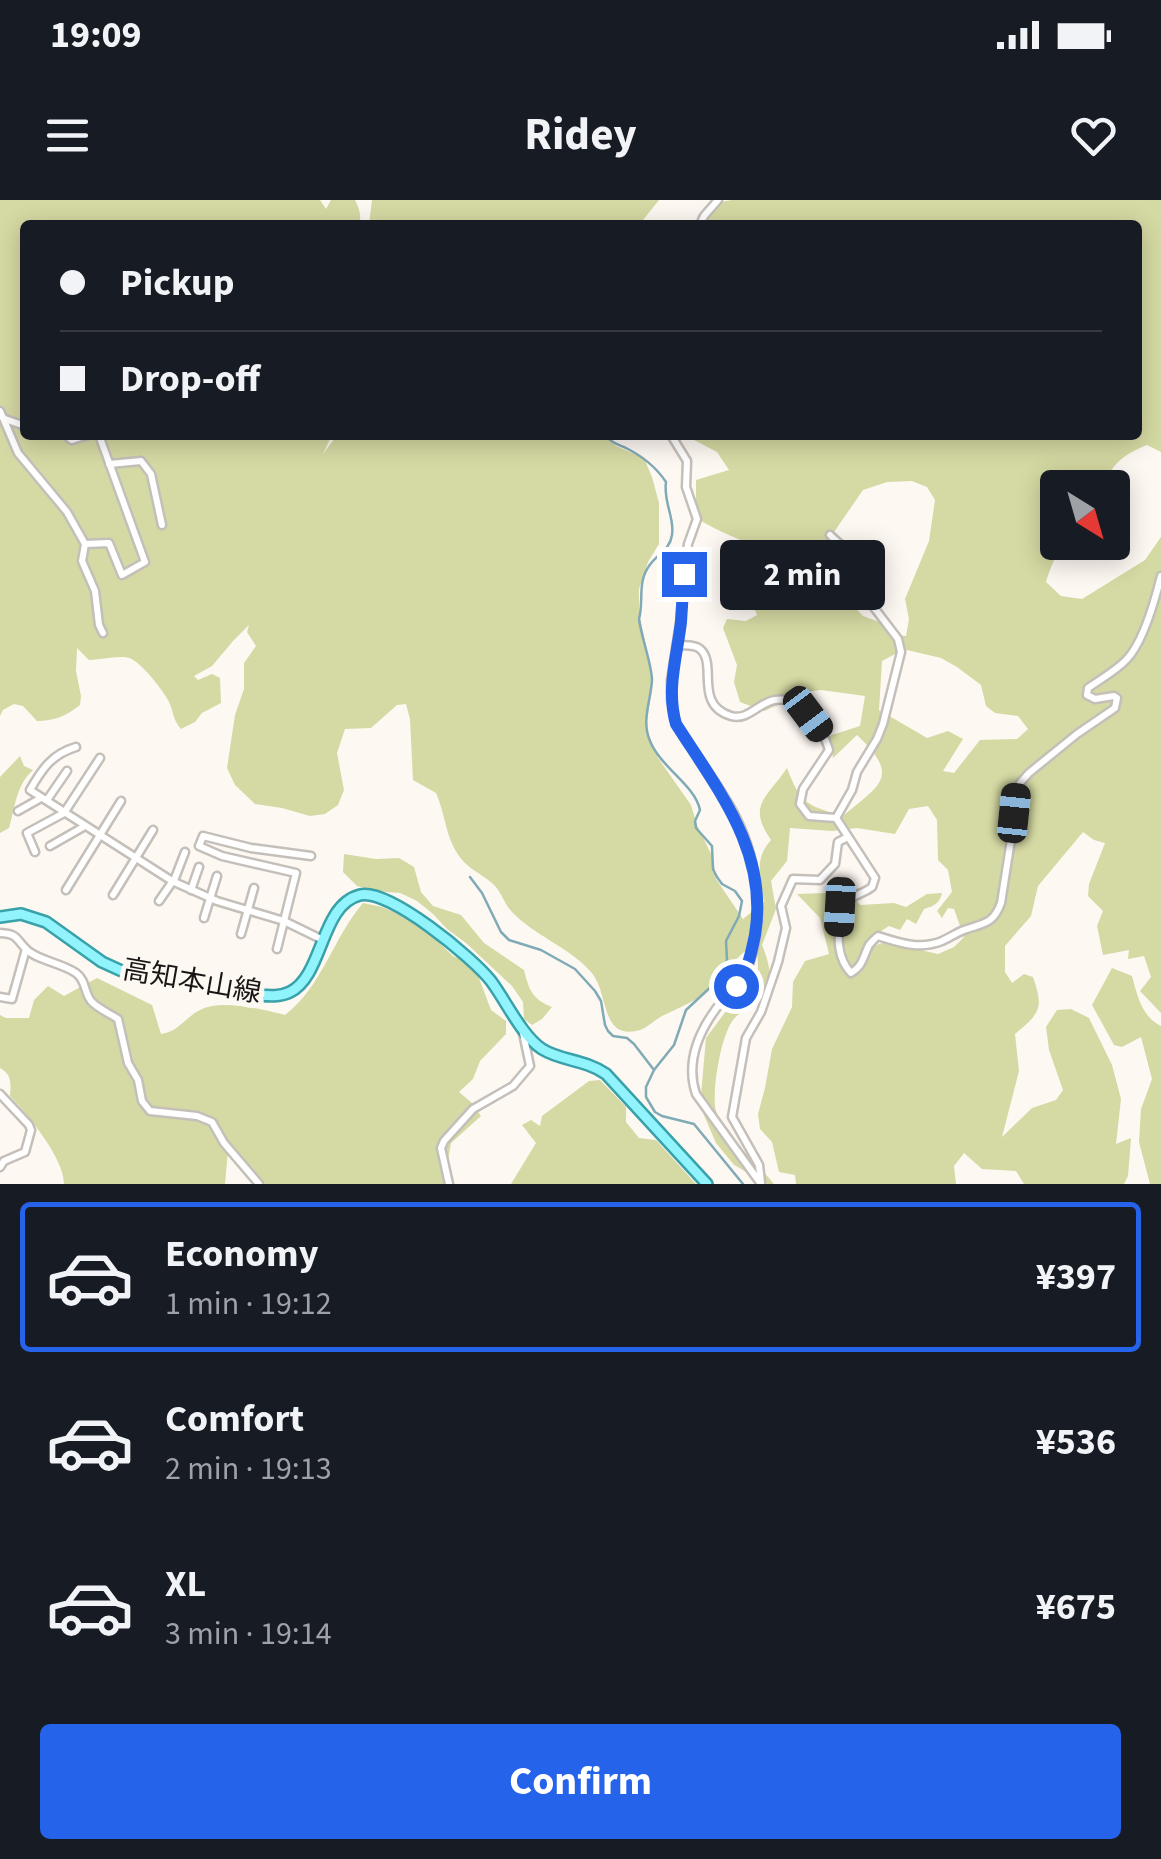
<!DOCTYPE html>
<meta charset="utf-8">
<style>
:root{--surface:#171b24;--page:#20242c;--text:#f1f3f6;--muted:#9ea1a6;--line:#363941;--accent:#2563eb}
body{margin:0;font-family:"Source Sans 3","Noto Sans JP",sans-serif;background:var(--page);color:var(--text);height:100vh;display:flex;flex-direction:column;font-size:38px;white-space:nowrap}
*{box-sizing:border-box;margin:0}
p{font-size:32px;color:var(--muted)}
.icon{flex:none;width:55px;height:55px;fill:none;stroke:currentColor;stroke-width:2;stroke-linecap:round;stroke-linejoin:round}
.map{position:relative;height:984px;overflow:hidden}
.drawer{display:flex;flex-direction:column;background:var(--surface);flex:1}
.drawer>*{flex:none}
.top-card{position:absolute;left:20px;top:20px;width:1122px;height:220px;border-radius:10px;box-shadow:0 5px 25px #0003;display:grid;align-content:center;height:220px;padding:0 40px;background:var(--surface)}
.needle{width:65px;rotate:143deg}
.tools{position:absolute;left:1040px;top:270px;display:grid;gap:20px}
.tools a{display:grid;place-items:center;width:90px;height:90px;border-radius:10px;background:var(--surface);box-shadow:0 5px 25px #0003;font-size:50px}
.end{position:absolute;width:45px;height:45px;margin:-22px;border:12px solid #2563eb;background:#fff;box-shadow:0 0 0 5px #fff}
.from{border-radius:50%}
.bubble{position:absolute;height:70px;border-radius:10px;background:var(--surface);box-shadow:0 5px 25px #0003;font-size:32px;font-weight:700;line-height:70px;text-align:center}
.car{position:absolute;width:30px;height:60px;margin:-30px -15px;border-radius:12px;box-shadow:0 0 8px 2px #0007;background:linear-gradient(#222 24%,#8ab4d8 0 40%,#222 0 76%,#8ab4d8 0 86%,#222 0)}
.top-card b{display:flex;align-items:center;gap:35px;height:95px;font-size:38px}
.top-card b+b{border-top:2px solid var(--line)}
.top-card i{width:25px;height:25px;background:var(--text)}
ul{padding:18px 0 0;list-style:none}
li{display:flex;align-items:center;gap:30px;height:150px;margin:0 20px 15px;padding:0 20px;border:5px solid transparent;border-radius:10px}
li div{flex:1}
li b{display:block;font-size:38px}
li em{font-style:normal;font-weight:700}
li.active{border-color:var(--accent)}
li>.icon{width:90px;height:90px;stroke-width:1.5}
.action{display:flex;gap:20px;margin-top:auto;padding:20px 40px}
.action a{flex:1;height:115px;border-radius:10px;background:var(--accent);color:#fff;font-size:40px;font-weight:700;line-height:115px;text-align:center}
.status{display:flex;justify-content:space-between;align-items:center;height:70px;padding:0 50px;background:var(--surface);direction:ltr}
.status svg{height:28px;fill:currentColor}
header{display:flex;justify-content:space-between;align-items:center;height:130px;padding:0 40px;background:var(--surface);font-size:45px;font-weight:700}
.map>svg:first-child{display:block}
.green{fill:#d5d9a3;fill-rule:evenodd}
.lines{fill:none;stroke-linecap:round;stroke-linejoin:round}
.stream{stroke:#80aab5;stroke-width:2.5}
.street-casing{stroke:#c5bfba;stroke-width:11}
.primary-casing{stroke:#38a1a9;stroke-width:14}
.street{stroke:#fff;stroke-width:6}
.primary{stroke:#91f3fb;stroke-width:9}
.route{stroke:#2563eb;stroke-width:12}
.labels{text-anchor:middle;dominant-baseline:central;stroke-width:10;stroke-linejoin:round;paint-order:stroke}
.street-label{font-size:28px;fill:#191715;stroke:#fef8f3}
</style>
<div class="status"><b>19:09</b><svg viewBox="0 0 49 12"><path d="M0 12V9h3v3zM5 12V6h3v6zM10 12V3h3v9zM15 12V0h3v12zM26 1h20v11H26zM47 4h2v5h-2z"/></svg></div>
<header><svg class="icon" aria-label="menu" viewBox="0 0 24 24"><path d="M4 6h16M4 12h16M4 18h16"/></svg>Ridey<svg class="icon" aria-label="heart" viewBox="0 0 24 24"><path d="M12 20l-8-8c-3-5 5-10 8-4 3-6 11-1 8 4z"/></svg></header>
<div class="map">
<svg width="1161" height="984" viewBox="0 0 1161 984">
<rect width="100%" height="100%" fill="#fef8f3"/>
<!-- green -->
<g class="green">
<path d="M0 0H320L326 9 331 0H355C359 8 362 16 359 25H25V235H332L323 254 337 235H605L616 246 644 258 652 277 659 303V344L648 362 639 389V413L653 479 646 529 658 558 691 605 697 625 713 658 716 679 743 719 764 702C761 677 753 660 771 640 747 605 766 599 787 568 801 605 807 605 843 616 881 584 901 577 857 535L833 558 829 536 860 526 865 496 821 490 807 492 764 511 740 502 734 482 737 465 723 428 727 419 746 421 757 415 751 400 754 384C778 388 792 395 803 368 768 349 730 339 696 318V280L729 270 717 252 694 240 690 235H1138V25H695L698 15 720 2 732 0H1161V252L1147 245C1126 253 1110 264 1104 287L1058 288V342L1073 343C1056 348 1051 367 1046 382L1061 396 1082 399 1145 360 1161 337V813L1140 791 1151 777 1144 756 1128 759 1129 750 1103 755 1097 726 1103 711 1088 696 1089 684 1105 643 1094 640 1083 632 1038 686 1031 716 1005 746V772L1012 783 1024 774 1033 777C1044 809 1040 813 1015 834L1019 871 1002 937 1032 908 1056 900 1063 890 1049 850 1046 827 1057 810 1071 809 1089 818 1112 865 1121 899 1116 944 1131 938 1128 976 1124 984H1024L1016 971 982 969 964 953 954 966 956 984H796L795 975 779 972 772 942 760 929 758 914 765 888 772 849 792 807 793 782 805 761 829 754 820 718 797 694 850 692 860 705 894 703 906 707 927 694 942 693C940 703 934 706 924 709L916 724 907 719 900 730 889 726 872 737 874 746 885 742 938 754 954 747 964 737 954 709 948 708 942 718 937 711 952 692 948 670 938 660 937 620 928 606 909 609 895 634 857 628 832 631 790 628 787 661 771 681 776 709 762 745C770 765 776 785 757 801 750 808 739 812 733 820 721 835 711 893 716 911 725 937 757 962 774 984H768L734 965 716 943 700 906 706 838 758 768 757 743C733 757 732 769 714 786 698 800 681 807 662 816 653 821 645 830 636 831 600 838 609 792 591 772 569 747 535 736 512 712 505 705 502 694 495 686 487 677 474 672 465 663 445 642 447 618 436 593L413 580 410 519 406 504 397 505 371 528 345 529 337 553 344 590 338 605 325 614 310 616 282 608 255 604 235 585 227 568 235 515 244 489V463L256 446 247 432 249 425 233 441 212 466 194 476 198 480 212 474 220 478 221 503 202 513 195 522 181 529C172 519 174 511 168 500 162 489 140 461 129 458 120 455 99 460 89 460L77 448 76 471 81 496 80 505C66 516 54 521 37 521L23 506 14 504 3 510 0 516ZM912 281 927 287 935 300 929 341 905 399 909 419 906 436 892 435 885 424 863 416 825 376 826 354 834 332 863 290 887 282ZM907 450 941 458 957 467 981 485 986 506 995 513 1018 516 1028 529 1017 539 980 540 954 573 943 571 963 539 948 531 927 538 879 510 882 461 897 453Z"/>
<polygon points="372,0 659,0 639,25 369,25"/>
<path d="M20 556 24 566 33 570C16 585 15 608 9 628L0 633V577Z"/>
<path d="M344 654 376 659 399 658 414 667 421 692 433 706 461 715 484 743 524 770C529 790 532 799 552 807L542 819 532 825 524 819 523 802 512 786 466 743 447 729 433 714 417 701 400 693 376 691 357 686 343 672Z"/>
<path d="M363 703 382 707 399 714 430 734 453 756 470 764 476 770 491 810 506 821V834L480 861 473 879 459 892 472 903 481 916 451 943 444 984H258L228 951 225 984H64C64 958 28 915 10 896 11 884 12 874 0 868V815L6 818H29L34 800 48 786 64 796 97 778 152 805 161 834C179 832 186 816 202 809 222 799 264 810 285 815 322 787 333 738 363 703Z"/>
<path d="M1112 768 1132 776C1137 795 1142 817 1161 826V984H1150L1139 942 1141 909 1152 879 1141 837 1122 847 1114 845 1092 805Z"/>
<polygon points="600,880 626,907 626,922 639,938 656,940 696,984 511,984 536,943 522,925 531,920 540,926 542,916 589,881"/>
</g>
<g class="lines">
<!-- stream -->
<g class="stream">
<path d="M605 235C612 243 617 244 626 248 642 256 656 267 666 282 663 302 675 318 672 335 670 350 657 354 649 366 637 383 644 401 639 419 641 436 652 465 652 480 651 501 641 520 650 541 661 568 695 585 700 610L695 621 696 628 712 646 713 669 717 677 722 684 735 691 742 701 739 716 726 741 727 760 715 783 686 810 674 845 654 870 646 887V897L655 912 662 916 694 924 743 984"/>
<polyline points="470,677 482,693 501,732 509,740 541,750 575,769 595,791 601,801 605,825 608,831 613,836 627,838 634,844 654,870"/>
</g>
<defs>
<g id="street">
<polyline points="700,25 704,16 718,0"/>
<polyline points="0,211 18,253 67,312 85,344 82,361 95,391 99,425 103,433"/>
<polyline points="5,219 25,226"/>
<polyline points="65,235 72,240 88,235"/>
<path d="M671 235 687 261 686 287 697 319 688 344 680 423 671 480V500L676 524C694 552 714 579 731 608 757 654 766 714 749 765 744 778 735 786 726 796 703 823 684 858 696 894L761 984"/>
<polyline points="109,264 141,261 151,274 162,325"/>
<path d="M830 335C840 345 859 358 862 372 864 382 862 388 866 397L898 439 901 452 883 524 877 539 857 572 852 590 836 618"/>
<polyline points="85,344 109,343 122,375 145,362 99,235"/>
<path d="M677 445C685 446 694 444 700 449 718 464 693 504 731 516 748 521 759 502 775 500 801 495 823 529 829 550L803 589 800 604 809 616 836 618"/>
<path d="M76 547C52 554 42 569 30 590L172 681 217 701 284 721 323 740"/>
<polyline points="47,600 67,571"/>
<polyline points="18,611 41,598"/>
<path d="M836 618 875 678 872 687C862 695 847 696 840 707 839 730 834 755 851 773 863 766 863 757 869 745 869 745 877 736 878 736 900 743 920 750 942 741 949 738 956 733 964 730 983 723 993 725 1001 703L1020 583 1029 573 1077 534 1115 508 1117 498 1114 496 1095 499 1087 495 1088 488C1101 479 1117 470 1127 459 1144 441 1155 400 1161 376"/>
<polyline points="50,646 85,626"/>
<polyline points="35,652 27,633 64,613 100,558"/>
<polyline points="66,690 121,601"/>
<polyline points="191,690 199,667"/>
<polyline points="113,695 153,630"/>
<polyline points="159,701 175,678 185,652"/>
<polyline points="204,718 217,676"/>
<path d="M0 733C18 734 15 738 26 749 36 760 62 763 76 773 86 780 84 792 91 801 97 808 110 814 118 819L128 863 138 880 142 901 150 911 197 916 212 922 224 943 259 984"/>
<polyline points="241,734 254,688"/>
<polyline points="277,749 296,673 222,656 199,646 203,636 251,648 311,656"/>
<polyline points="0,797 12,799 26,749"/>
<polyline points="0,894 29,925 31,930 25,952 4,961 0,967"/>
<polyline points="761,983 759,965 732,917 746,838 761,812 778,762 786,728 781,706 793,679 820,680 835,664 838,642 848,637"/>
<polyline points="449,984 441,948 444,941 473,909 513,886 530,866 523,833"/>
</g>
<path id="primary" d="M0 717 21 714 46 722 102 762 124 772 259 795C269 796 280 797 290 792 324 775 320 705 360 695 389 688 473 758 491 781 506 801 522 836 542 849 561 861 584 859 606 874L707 984"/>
</defs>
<!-- street casing -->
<use href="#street" class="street-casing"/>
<!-- primary casing -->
<use href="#primary" class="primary-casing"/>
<!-- street -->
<use href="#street" class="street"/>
<!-- primary -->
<use href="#primary" class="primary"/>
</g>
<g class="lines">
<!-- route -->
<path class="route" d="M684 374C683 390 682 406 681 422 677 457 666 489 676 524 718 590 769 652 755 735 751 754 748 770 736 786"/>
</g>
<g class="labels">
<!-- street labels -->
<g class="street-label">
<text transform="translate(192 781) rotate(10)">高知本山線</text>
</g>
</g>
</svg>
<div class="tools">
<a><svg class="needle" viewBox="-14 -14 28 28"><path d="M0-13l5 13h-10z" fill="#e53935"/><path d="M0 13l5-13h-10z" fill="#9ea1a6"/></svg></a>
</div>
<i class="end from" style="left:736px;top:786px"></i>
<i class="end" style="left:684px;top:374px"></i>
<div class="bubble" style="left:720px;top:340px;width:165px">2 min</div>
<i class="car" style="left:808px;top:514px;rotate:143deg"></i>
<i class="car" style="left:1014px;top:613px;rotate:6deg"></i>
<i class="car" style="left:840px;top:707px;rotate:183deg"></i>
<div class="top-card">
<b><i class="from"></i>Pickup</b>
<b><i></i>Drop-off</b>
</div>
</div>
<section class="drawer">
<ul>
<li class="active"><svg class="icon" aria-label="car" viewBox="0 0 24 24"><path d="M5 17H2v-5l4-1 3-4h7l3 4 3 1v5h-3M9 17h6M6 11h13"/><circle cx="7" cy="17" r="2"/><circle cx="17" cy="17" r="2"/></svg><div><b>Economy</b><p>1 min · 19:12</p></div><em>¥397</em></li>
<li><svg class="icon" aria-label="car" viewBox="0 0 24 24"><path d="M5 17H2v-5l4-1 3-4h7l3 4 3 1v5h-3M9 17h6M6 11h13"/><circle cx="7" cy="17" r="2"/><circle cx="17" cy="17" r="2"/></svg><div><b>Comfort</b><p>2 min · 19:13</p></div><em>¥536</em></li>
<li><svg class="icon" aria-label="car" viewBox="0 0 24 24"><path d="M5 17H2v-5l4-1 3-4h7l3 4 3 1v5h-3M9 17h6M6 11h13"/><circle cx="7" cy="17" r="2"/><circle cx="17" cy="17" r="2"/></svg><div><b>XL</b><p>3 min · 19:14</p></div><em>¥675</em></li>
</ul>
<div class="action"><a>Confirm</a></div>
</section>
